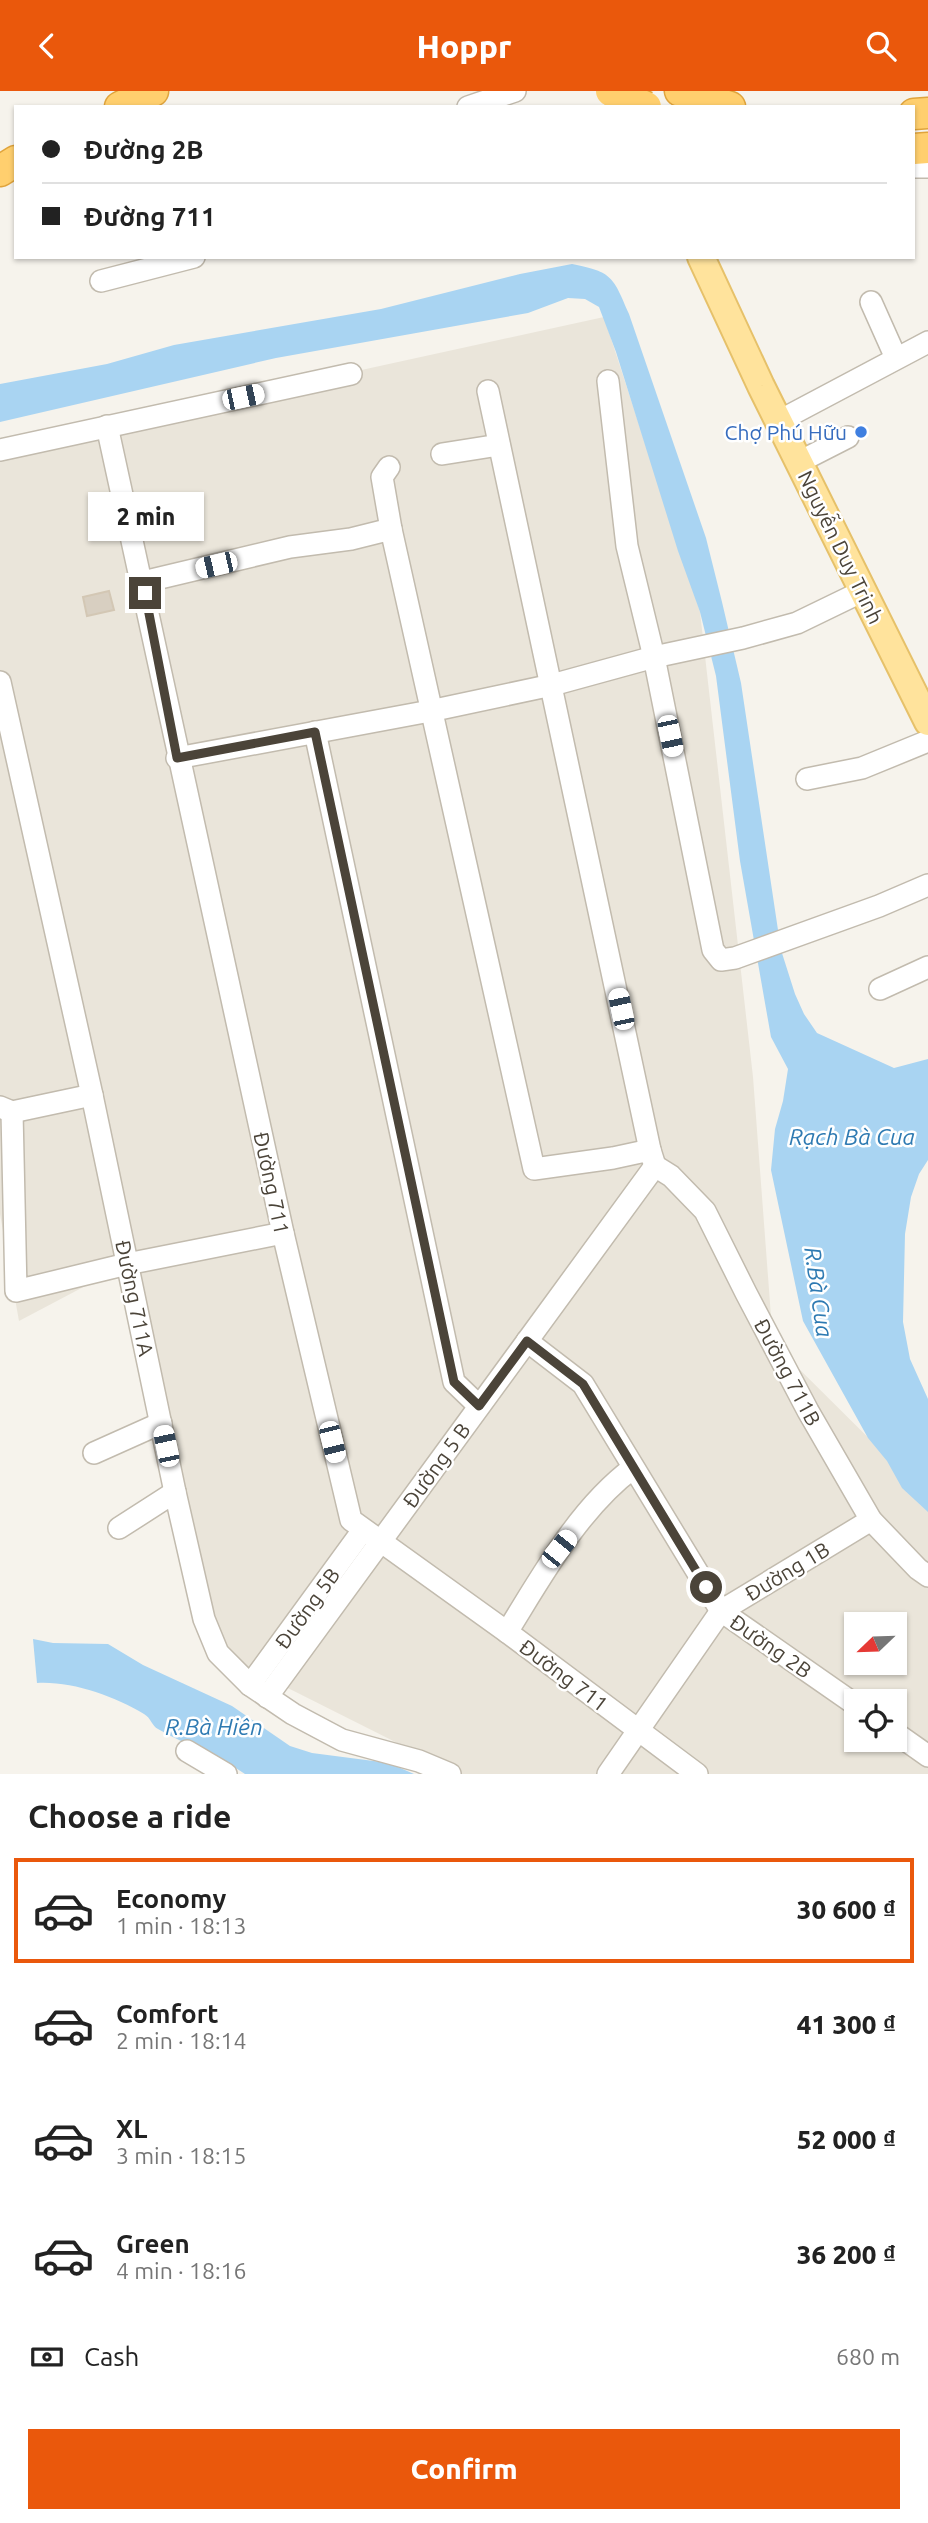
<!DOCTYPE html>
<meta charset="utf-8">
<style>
:root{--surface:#fff;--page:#f6f6f6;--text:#222;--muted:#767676;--line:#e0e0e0;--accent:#ea580c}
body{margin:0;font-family:Ubuntu,sans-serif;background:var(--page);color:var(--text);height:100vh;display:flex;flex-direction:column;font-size:26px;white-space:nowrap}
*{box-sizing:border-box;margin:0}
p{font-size:23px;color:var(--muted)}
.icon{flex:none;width:38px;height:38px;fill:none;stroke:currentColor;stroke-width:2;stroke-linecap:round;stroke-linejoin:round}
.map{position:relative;height:1683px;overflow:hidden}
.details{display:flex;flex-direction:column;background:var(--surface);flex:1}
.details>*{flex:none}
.top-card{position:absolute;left:14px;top:14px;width:901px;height:154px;border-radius:0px;box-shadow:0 2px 5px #0004;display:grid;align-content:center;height:154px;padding:0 28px;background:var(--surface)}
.needle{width:46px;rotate:247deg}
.tools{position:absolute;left:844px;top:1521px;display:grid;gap:14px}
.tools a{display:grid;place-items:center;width:63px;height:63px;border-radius:0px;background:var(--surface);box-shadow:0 2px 5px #0004;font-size:35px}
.end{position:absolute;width:32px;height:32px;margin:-16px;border:9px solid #4b4439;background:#fff;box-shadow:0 0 0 4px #fff}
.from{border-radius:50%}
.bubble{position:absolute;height:49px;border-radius:0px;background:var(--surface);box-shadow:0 2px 5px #0004;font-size:23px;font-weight:800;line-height:49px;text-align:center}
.car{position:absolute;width:21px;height:42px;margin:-21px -10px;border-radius:9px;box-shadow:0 0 5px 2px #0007;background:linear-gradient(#fff 24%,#345 0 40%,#fff 0 76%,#345 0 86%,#fff 0)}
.top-card b{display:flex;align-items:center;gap:24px;height:66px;font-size:26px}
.top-card b+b{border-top:2px solid var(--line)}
.top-card i{width:18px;height:18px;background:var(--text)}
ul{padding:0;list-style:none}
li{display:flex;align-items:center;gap:21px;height:105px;margin:0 14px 10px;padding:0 14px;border:4px solid transparent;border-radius:0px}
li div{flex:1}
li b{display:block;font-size:26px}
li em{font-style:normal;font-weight:800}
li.selected{border-color:var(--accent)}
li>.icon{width:63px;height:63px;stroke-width:1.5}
h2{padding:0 28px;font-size:32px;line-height:84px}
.pay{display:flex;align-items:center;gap:18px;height:77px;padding:0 28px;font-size:26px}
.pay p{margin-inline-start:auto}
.button{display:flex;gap:14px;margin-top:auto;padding:14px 28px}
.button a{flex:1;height:80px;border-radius:0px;background:var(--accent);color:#fff;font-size:28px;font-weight:800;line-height:80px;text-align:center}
header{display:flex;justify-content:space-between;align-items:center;height:91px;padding:0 28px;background:var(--accent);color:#fff;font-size:32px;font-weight:800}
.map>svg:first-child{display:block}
.residential{fill:#eae5da;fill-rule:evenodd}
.water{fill:#a9d4f2}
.building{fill:#d8cfc1;stroke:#d3c7b4;stroke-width:2}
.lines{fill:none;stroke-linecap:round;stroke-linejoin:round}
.minor-casing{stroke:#c2bbae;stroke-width:24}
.major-casing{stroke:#e6c16a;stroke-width:30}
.highway-casing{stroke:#e0a43c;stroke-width:33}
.minor{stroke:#fff;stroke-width:21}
.major{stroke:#ffe39c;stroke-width:26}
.highway{stroke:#ffcf6e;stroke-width:30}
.highway-bridge-casing{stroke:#e0a43c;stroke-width:33;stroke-linecap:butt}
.highway-bridge{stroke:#ffcf6e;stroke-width:30}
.route{stroke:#4b4439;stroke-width:9}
.shop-dot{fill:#3f7fe0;stroke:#fff;stroke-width:2.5}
.labels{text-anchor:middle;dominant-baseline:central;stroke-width:5;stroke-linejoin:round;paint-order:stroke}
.shop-label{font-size:21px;fill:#366cbe;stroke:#fff;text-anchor:end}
.street-label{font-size:21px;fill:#4b4439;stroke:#fff}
.water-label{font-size:23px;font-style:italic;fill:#2e7ab2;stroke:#fff}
</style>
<header><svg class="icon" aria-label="back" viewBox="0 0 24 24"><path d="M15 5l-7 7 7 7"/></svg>Hoppr<svg class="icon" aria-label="search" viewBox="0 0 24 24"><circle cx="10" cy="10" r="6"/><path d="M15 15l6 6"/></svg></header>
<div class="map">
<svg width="928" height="1683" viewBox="0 0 928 1683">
<rect width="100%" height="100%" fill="#f6f3ec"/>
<!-- residential -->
<path class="residential" d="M604 226 700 521 753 986 773 1252 928 1406V1683H459L218 1562 127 1173 19 1230 0 1123V358ZM856 1533H894V1572H856ZM856 1610H894V1648H856Z"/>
<!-- water -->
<g class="water">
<path d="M572 173C613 181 613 186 629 223L706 447 722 511 741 592 781 859 795 903 804 923 817 942 894 977 928 968V1069L919 1083 911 1106 905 1143 903 1231 910 1268 928 1308V1421L902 1397 887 1370 868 1347 803 1230 771 1079 775 1038 783 1010 788 978 771 946 740 770 716 585 700 521 678 460 616 261 599 216 585 208 568 207 528 222 276 267 0 331V293L107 273 174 254 381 218 520 183Z"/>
<path d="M33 1548 53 1552 108 1553 143 1574 232 1615 290 1655 312 1662 389 1672 414 1683H245C218 1664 187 1655 158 1638 152 1635 151 1627 144 1623 114 1605 72 1590 37 1592Z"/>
</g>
<!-- building -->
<polygon class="building" points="109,500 114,519 87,525 83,506"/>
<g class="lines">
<defs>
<g id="minor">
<polyline points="468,16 515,0"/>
<polyline points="914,76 928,76"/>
<polyline points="101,190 194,166"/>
<polyline points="871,211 896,267"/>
<polyline points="608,290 627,455 654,566 713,859 721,869 735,867 879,815 928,794"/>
<polyline points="488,300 650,1059"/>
<polyline points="779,330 928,251"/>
<polyline points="107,335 283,1142 351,1429 507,1541 697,1683"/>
<polyline points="0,359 351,283"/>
<polyline points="442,363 499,354"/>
<polyline points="799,371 848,346"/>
<polyline points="389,376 382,386 391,438 534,1078 613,1067 650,1059 655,1075"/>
<polyline points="143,491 290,456 351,448 391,438"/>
<polyline points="0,591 92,1004 175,1401 204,1528 218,1562 250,1594 293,1623 342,1649 419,1670 450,1683"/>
<polyline points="315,641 454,1291 479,1315"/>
<polyline points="177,667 430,620 552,594 654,566 743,547 797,532 863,500"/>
<polyline points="807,688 862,677 928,650"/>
<polyline points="880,898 928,876"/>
<polyline points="0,1016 12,1021 92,1004"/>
<polyline points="12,1021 16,1200 127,1173 283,1142"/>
<polyline points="655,1075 671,1085 705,1120 746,1202 808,1320 871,1429 918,1478 928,1485"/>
<polyline points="527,1250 583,1293 721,1520 856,1614"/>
<polyline points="94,1362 161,1332"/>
<polyline points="119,1437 175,1401"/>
<path d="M507 1541C542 1485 579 1417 633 1377"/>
<polyline points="250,1594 363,1439"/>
<polyline points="267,1606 655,1075"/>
<polyline points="894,1641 928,1665"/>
<polyline points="187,1660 226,1683"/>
<polyline points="608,1683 721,1520 871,1429"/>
</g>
<polyline id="major" points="701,166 761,295 928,631"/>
<g id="highway">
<polyline points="680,0 730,16"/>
<polyline points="120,16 153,0"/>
<polyline points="914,23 928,22"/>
<polyline points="914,58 928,57"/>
<polyline points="0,80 16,70"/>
</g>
</defs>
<!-- minor casing -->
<use href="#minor" class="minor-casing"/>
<!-- major casing -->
<use href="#major" class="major-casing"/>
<!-- highway casing -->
<use href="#highway" class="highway-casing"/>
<!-- minor -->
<use href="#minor" class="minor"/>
<!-- major -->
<use href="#major" class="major"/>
<!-- highway -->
<use href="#highway" class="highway"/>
<defs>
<polyline id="highway-bridge" points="611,0 646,16"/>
</defs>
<!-- highway-bridge casing -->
<use href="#highway-bridge" class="highway-bridge-casing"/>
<!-- highway-bridge -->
<use href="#highway-bridge" class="highway-bridge"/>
</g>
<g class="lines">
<!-- route -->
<polyline class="route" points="145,502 177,667 315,641 454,1291 479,1315 527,1250 583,1293 706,1496"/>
</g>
<!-- markers -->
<circle class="shop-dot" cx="861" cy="341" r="7"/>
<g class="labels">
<!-- shop labels -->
<g class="shop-label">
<text x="847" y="341">Chợ Phú Hữu</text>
</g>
<!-- street labels -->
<g class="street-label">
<text transform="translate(841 456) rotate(64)">Nguyễn Duy Trinh</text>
<text transform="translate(272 1092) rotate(78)">Đường 711</text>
<text transform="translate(135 1207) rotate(78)">Đường 711A</text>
<text transform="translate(788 1281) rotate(62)">Đường 711B</text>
<text transform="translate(436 1374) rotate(-54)">Đường 5 B</text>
<text transform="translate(787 1480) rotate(-31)">Đường 1B</text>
<text transform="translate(307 1517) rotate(-54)">Đường 5B</text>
<text transform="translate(771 1555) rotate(35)">Đường 2B</text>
<text transform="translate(564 1584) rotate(37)">Đường 711</text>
</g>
<!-- water labels -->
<g class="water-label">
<text x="852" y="1045">Rạch Bà Cua</text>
<text transform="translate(819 1201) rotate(82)">R.Bà Cua</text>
<text x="214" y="1635">R.Bà Hiên</text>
</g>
</g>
</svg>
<div class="tools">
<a><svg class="needle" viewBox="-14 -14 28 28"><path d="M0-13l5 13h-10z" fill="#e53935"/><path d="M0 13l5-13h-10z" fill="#767676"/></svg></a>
<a><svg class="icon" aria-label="locate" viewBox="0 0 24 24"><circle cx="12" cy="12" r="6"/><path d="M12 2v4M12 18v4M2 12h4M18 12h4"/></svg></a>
</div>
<i class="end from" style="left:706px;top:1496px"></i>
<i class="end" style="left:145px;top:502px"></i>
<div class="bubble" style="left:88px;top:401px;width:116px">2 min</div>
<i class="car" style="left:243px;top:306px;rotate:78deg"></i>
<i class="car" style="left:216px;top:474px;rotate:257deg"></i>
<i class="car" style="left:670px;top:645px;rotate:168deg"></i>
<i class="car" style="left:621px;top:918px;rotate:348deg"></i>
<i class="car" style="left:332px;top:1351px;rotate:166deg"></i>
<i class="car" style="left:166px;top:1355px;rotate:348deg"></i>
<i class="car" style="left:559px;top:1458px;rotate:39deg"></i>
<div class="top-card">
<b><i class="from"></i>Đường 2B</b>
<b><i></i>Đường 711</b>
</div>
</div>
<section class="details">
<h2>Choose a ride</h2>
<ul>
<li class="selected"><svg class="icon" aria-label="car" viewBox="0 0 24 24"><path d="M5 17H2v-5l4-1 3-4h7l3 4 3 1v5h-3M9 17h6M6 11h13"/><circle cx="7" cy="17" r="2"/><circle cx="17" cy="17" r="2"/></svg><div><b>Economy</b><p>1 min · 18:13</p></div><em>30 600 ₫</em></li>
<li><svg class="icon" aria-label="car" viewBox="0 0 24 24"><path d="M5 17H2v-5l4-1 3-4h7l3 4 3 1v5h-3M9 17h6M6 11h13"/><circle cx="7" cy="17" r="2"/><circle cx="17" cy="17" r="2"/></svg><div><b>Comfort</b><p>2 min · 18:14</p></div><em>41 300 ₫</em></li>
<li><svg class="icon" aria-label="car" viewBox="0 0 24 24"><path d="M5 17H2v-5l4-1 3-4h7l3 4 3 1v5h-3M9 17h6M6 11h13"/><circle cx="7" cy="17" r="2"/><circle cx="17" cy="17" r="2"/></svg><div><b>XL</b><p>3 min · 18:15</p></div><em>52 000 ₫</em></li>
<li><svg class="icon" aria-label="car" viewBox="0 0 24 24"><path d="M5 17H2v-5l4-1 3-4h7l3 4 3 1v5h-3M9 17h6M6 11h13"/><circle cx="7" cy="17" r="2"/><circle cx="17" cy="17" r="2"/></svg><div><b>Green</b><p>4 min · 18:16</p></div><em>36 200 ₫</em></li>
</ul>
<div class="pay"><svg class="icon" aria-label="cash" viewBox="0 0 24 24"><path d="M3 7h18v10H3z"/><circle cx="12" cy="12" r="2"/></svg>Cash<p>680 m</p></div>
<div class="button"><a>Confirm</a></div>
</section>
